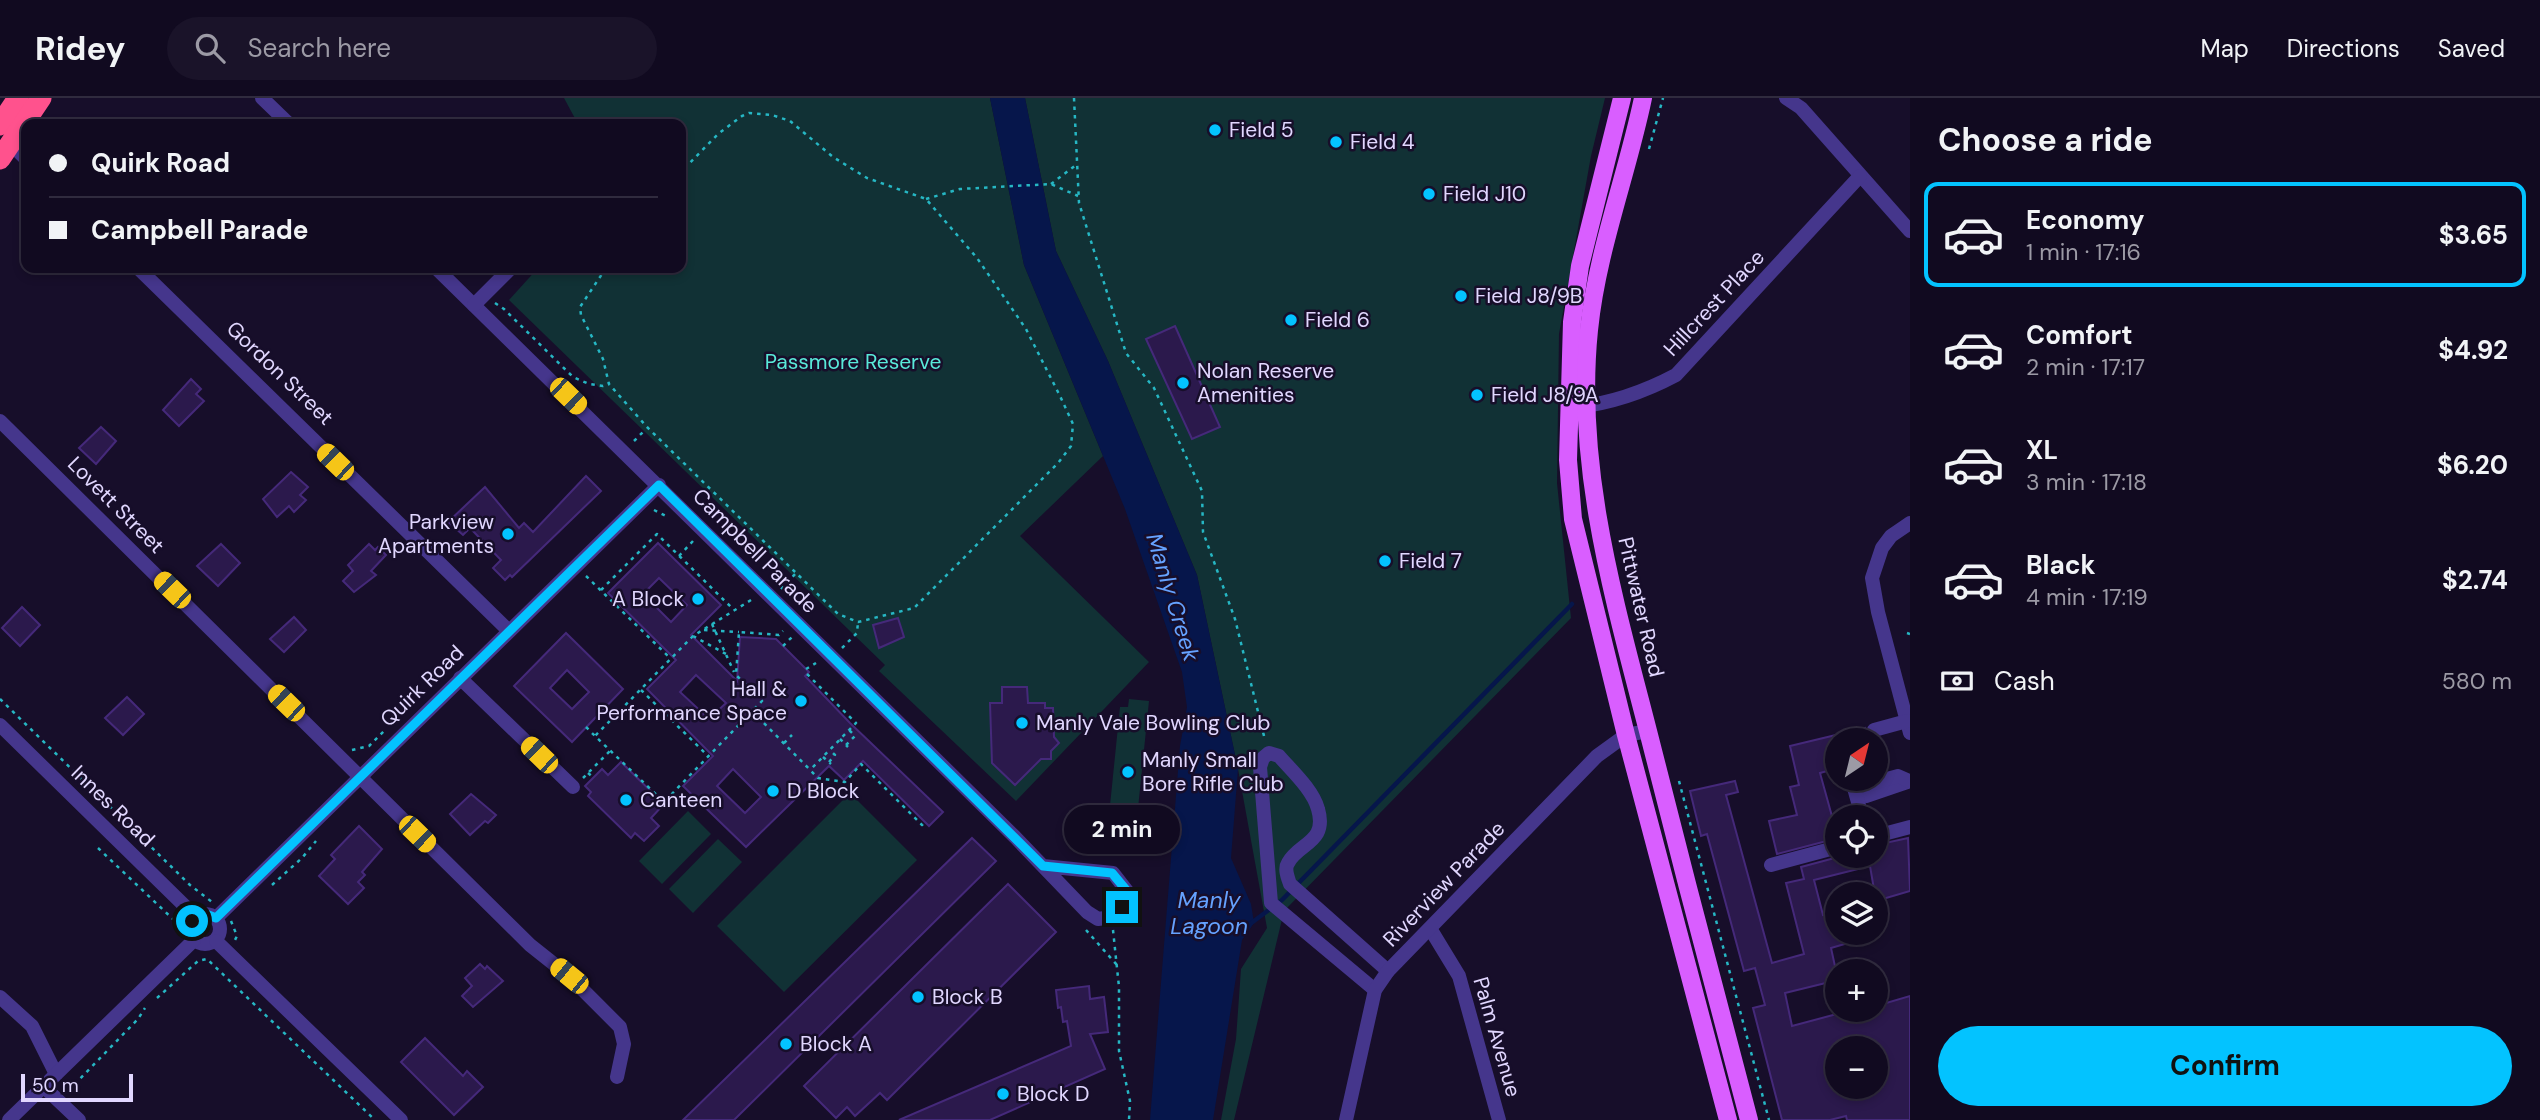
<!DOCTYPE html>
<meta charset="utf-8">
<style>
:root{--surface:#110a20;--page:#1a1329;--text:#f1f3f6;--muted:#9c9aa5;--line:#302b3e;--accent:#03c3ff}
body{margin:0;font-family:"DM Sans",sans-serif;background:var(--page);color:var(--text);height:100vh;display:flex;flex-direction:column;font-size:26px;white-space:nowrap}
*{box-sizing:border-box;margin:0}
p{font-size:23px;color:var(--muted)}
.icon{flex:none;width:38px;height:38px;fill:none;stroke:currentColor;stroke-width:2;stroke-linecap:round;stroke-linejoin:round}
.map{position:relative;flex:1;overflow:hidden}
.side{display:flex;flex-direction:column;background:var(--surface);width:630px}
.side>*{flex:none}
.guide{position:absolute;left:21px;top:21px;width:665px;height:154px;border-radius:14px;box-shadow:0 4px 10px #0003,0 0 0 2px var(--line);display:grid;align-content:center;height:154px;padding:0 28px;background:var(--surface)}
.needle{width:46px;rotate:35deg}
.buttons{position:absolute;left:1825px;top:630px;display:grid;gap:14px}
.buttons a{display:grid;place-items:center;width:63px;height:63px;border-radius:50%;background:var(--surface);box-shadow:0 4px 10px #0003,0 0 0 2px var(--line);font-size:35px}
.scale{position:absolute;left:21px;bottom:18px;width:112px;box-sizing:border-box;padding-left:7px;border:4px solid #e1d7ff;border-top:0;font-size:19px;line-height:24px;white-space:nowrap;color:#e1d7ff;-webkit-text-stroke:5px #170e2a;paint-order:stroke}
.end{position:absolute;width:32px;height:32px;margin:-16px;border:9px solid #03c3ff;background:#111;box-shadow:0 0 0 4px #111}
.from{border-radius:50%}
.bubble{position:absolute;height:49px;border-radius:24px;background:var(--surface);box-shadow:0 4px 10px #0003,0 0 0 2px var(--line);font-size:23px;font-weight:700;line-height:49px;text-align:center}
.car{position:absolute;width:21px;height:42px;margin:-21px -10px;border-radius:9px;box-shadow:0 0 5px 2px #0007;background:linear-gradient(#f5c518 24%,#345 0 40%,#f5c518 0 76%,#345 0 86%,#f5c518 0)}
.guide b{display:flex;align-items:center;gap:24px;height:66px;font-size:26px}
.guide b+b{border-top:2px solid var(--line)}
.guide i{width:18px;height:18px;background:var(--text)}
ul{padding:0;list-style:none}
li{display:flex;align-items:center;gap:21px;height:105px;margin:0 14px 10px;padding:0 14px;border:4px solid transparent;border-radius:14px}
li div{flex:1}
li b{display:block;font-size:26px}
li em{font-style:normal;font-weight:700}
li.active{border-color:var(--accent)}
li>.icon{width:63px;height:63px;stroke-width:1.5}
h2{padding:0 28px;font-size:32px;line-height:84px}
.pay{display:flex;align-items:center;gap:18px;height:77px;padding:0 28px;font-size:26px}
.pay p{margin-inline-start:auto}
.button{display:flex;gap:14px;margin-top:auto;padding:14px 28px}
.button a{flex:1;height:80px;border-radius:42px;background:var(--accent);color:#111;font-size:28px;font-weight:700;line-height:80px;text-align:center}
header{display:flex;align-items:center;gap:42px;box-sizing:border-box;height:98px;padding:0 35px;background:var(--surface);border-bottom:2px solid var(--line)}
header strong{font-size:33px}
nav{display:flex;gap:38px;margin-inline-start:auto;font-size:24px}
.search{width:490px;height:63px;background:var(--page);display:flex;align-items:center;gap:18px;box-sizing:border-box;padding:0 24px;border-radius:38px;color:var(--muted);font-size:26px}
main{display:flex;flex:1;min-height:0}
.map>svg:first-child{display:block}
.green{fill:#113135}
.water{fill:#06164b}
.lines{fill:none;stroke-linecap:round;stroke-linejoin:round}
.stream{stroke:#06164b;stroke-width:4.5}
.building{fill:#2b194c;stroke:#45297a;stroke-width:2;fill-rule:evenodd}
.path{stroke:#26b7c4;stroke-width:2.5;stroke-dasharray:3.5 5;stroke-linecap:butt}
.minor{stroke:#45368c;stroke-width:14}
.major{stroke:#d95eff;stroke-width:18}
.highway{stroke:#ff528d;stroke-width:21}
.route{stroke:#03c3ff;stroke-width:9}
.poi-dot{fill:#03c3ff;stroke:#170e2a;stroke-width:2.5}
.labels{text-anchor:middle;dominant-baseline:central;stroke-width:5;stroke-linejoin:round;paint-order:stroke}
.poi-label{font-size:21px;fill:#e1d7ff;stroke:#170e2a;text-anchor:start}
.street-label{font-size:21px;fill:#e1d7ff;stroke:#170e2a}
.park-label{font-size:21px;fill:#59e9d9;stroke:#170e2a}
.water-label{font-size:23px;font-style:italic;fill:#65a2ff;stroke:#170e2a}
</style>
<header>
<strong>Ridey</strong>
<div class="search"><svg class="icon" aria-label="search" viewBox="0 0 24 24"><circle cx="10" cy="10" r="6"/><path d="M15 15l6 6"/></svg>Search here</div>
<nav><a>Map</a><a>Directions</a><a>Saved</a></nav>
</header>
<main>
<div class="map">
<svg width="1910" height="1022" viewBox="0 0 1910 1022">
<rect width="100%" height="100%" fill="#170e2a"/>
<!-- green -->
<g class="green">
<polygon points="564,0 990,0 1024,167 1103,358 1020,438 1149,564 1016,703 879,573 885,567 509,202 538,170 681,170 681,26 578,26"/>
<polygon points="1025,0 1605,0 1591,58 1559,236 1557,385 1571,520 1284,813 1234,1022 1221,1022 1236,941 1241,871 1267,830 1238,671 1197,477 1108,263 1056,153"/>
<polygon points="1129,601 1149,603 1135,740 1107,737 1120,609 1128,609"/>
<polygon points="850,695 917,762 784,894 717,828"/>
<polygon points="688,713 711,736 662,786 639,763"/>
<polygon points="718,741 742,764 693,815 669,791"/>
</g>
<!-- water -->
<polygon class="water" points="990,0 1025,0 1056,153 1108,263 1197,477 1238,671 1231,760 1251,806 1254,825 1242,842 1213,1022 1150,1022 1180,648 1187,609 1182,574 1125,411 1024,167"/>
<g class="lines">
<!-- stream -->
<polyline class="stream" points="1250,826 1282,802 1572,506"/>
</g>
<!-- building -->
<g class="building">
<polygon points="1175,228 1220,329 1192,341 1146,241"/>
<polygon points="191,281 201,291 196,296 204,303 179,328 163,312"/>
<polygon points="101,329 116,343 96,366 79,350"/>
<polygon points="291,374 308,389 300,397 306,402 294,414 289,408 277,419 263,401"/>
<polygon points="586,378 601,393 512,479 510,477 505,482 493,470 501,462 470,430 463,437 448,424 485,389 519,430 524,425 533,434"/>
<path d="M658 445 721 507 691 537 737 583 740 539 776 541 809 574 805 578 850 625 943 714 929 728 863 663 844 682 829 668 746 749 683 688 713 658 647 591 676 562 608 495ZM659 480 687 507 671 524 643 496ZM696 577 726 605 709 621 680 594ZM733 671 761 699 745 715 717 688Z"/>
<polygon points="221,446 240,465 218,488 197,468"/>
<polygon points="369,446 375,452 378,449 386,457 371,473 376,477 354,494 343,483 353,473 348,467"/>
<polygon points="22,509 40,527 20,548 2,530"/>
<polygon points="294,519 306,532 284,554 270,541"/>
<polygon points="898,520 904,539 879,550 873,527"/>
<path d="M566 535 623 591 572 644 514 588ZM567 572 589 594 572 611 550 590Z"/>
<polygon points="1002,589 1027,589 1028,605 1045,605 1045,610 1053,610 1054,639 1059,645 1051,653 1051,661 1041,661 1015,687 992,665 990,605 1002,605"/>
<polygon points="127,599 144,616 123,637 105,620"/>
<polygon points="1865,630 1867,638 1877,642 1838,642 1838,670 1820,675 1838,740 1777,756 1769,723 1797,717 1790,689 1799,687 1790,648"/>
<polygon points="621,664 664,706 651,720 659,728 644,743 635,735 631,740 588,698 591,694 585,688 602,671 608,677"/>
<path d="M1735 683 1738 694 1726 697 1772 865 1804 856 1786 785 1804 781 1801 769 1842 758H1876V747L1908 740 1910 793 1876 803 1870 768 1814 782 1823 817 1838 813V835H1872V838L1831 850 1838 882 1785 895 1792 928 1848 913 1849 915 1876 912V908L1910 898V1022H1847L1846 1018 1830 1022H1782L1753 910 1765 907 1755 870 1744 873 1707 736 1701 738 1690 693ZM1862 944 1863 946 1870 944 1872 950H1876V966L1882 989H1838V950Z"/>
<polygon points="471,696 496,717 488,725 485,723 470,737 450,716"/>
<polygon points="359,728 382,751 362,774 365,777 358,784 364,790 348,806 319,778 335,761 331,757"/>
<polygon points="972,740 996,763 734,1022 683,1022"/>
<polygon points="1008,786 1056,834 887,1002 880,995 855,1018 847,1009 836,1020 804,988"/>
<polygon points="480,866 485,871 487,868 503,883 473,909 462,898 472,888 465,880"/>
<polygon points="1089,888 1090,901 1104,899 1108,934 1090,936 1105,971 990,1022 899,1022 1071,948 1067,923 1063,924 1061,909 1058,910 1056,892"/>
<polygon points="425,940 463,978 467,973 483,989 454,1017 401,964"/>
</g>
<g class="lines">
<!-- path -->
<g class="path">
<polyline points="1074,0 1079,105 1126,255 1154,290 1202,393 1203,434 1235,521 1265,642"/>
<polyline points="302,20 308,26"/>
<polyline points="1649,51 1663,0"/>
<polyline points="1051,86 1076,67"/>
<polyline points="926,101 960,91 1051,86 1078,98"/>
<polyline points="606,170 580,209 581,217 603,261 609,286 647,329 838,516 858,524 914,510 1058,365 1071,348 1073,326 1060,298 1026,231 977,160 926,101 867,80 833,59 790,23 772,17 749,15 742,18 718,36 681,74"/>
<polyline points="495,205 504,211 573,279 589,286 603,288 609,286"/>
<polyline points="634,343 646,331"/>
<polyline points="654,412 666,418"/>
<polyline points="679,458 693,443"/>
<polyline points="586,478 671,561"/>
<polyline points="781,491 796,475"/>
<polyline points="601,492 657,436 733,511"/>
<polyline points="751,502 693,538 595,638 664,704 762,603 736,577 739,534 779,537 783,533"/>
<polyline points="712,526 734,574"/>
<polyline points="704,532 739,534"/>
<polyline points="1907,535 1910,536"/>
<polyline points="693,538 726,556"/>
<polyline points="783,548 793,538"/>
<polyline points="842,550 857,535 858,524"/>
<polyline points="806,571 816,565"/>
<polyline points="807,576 856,625 810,672"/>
<polyline points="641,592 708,658"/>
<polyline points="0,601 190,787 212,804"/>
<polyline points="752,613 818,680 845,684 861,666 922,727 925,724"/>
<polyline points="586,629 595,638"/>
<polyline points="840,641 848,649"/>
<polyline points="784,645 792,637"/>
<polyline points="846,647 855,638 849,632"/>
<polyline points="352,652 369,648 384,633"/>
<polyline points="823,659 831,666"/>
<polyline points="829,664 835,657 830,652"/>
<polyline points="588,675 594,680"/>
<polyline points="583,680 611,652"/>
<polyline points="1679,683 1769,1022"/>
<polyline points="98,750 176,824 179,835"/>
<polyline points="272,787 302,760 316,743"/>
<polyline points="231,823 237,838 235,842"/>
<polyline points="1086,832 1117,867"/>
<polyline points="1113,832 1119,889 1119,953 1130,1003 1129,1022"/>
<polyline points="157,900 198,863 207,861 375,1022"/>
<polyline points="72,994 73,988 138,921 145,910"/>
</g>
<!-- minor -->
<g class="minor">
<polyline points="262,0 289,26"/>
<polyline points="1786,0 1801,10 1910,133"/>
<polyline points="11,46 26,61"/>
<polyline points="138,170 509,533"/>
<polyline points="436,170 1015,739 1087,814 1098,821 1112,819 1122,809 1127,793 1113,775 1043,768"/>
<polyline points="474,207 511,170"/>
<path d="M1577 309C1613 305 1644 294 1676 277L1860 78"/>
<polyline points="0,323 530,847 569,878 620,929 624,946 617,979"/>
<polyline points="1910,425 1891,438 1882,450 1872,480 1878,514 1910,635"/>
<polyline points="460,580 573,689"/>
<polyline points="0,627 196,819"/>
<polyline points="1874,632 1907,623"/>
<polyline points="1866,698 1910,683"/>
<polyline points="1862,718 1854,690 1898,678 1909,683"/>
<polyline points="1876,738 1910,729"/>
<polyline points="1771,767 1838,749"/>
<circle cx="205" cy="831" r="15"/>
<polyline points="216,820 659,387"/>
<polyline points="1431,832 1459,878 1499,1022"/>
<polyline points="216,843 401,1022"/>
<path d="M1375 892 1271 805 1260 669 1263 660 1269 655 1279 658C1292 673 1313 692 1318 711 1328 745 1298 745 1288 765 1284 771 1288 780 1290 786L1388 873"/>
<polyline points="0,899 32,928 56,976"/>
<polyline points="44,989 79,1022"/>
<polyline points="9,1022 194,842"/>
<polyline points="1346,1022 1375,892 1388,873 1597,658 1626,637 1648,633"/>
</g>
<!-- major -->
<g class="major">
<polyline points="1622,0 1580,168 1572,224 1568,362 1573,421 1626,637 1728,1022"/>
<path d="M1643 0C1627 77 1597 153 1589 232 1575 369 1614 501 1648 633 1681 763 1714 892 1749 1022"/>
</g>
<!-- highway -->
<g class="highway">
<polyline points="0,27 18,0"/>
<polyline points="0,61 41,0"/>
</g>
</g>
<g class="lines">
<!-- route -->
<polyline class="route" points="192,823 206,816 216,820 659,387 1043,768 1112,775 1127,793 1122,809"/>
</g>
<!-- markers -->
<g class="poi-dot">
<circle cx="1215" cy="32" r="7"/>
<circle cx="1336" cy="44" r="7"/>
<circle cx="1429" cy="96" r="7"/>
<circle cx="1461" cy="198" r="7"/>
<circle cx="1291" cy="222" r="7"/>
<circle cx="1183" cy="285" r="7"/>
<circle cx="1477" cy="297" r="7"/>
<circle cx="508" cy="436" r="7"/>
<circle cx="1385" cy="463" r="7"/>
<circle cx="698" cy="501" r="7"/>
<circle cx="801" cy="603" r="7"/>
<circle cx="1022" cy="625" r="7"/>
<circle cx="1128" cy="674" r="7"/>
<circle cx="773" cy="693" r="7"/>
<circle cx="626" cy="702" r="7"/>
<circle cx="918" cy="899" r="7"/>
<circle cx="786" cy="946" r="7"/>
<circle cx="1003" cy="996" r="7"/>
</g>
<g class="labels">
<!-- poi labels -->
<g class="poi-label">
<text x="1229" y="32">Field 5</text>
<text x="1350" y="44">Field 4</text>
<text x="1443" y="96">Field J10</text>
<text x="1475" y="198">Field J8/9B</text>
<text x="1305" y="222">Field 6</text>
<text x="1197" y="273">Nolan Reserve<tspan x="1197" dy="24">Amenities</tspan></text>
<text x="1491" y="297">Field J8/9A</text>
<text x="494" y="424" text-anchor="end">Parkview<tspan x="494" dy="24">Apartments</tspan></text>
<text x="1399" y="463">Field 7</text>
<text x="684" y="501" text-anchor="end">A Block</text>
<text x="787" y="591" text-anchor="end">Hall &amp;<tspan x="787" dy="24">Performance Space</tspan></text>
<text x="1036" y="625">Manly Vale Bowling Club</text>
<text x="1142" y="662">Manly Small<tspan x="1142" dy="24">Bore Rifle Club</tspan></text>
<text x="787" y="693">D Block</text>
<text x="640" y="702">Canteen</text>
<text x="932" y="899">Block B</text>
<text x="800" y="946">Block A</text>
<text x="1017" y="996">Block D</text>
</g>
<!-- street labels -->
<g class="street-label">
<text transform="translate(1714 205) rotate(-47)">Hillcrest Place</text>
<text transform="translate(280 275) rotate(44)">Gordon Street</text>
<text transform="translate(116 407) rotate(45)">Lovett Street</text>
<text transform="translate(755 453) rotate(45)">Campbell Parade</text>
<text transform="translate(1641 509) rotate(77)">Pittwater Road</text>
<text transform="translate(422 588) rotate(-44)">Quirk Road</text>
<text transform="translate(113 708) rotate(44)">Innes Road</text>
<text transform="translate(1444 786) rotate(-46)">Riverview Parade</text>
<text transform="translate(1497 939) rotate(74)">Palm Avenue</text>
</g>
<!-- park labels -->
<g class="park-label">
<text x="853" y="264">Passmore Reserve</text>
</g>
<!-- water labels -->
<g class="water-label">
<text transform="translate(1173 499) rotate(73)">Manly Creek</text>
<text x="1209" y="802">Manly<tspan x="1209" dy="26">Lagoon</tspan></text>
</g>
</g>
</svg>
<div class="buttons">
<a><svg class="needle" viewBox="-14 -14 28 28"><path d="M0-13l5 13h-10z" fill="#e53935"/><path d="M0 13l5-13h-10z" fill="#9c9aa5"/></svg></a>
<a><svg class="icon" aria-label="locate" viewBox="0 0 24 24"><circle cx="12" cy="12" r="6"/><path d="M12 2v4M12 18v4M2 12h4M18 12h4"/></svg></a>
<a><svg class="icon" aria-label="layers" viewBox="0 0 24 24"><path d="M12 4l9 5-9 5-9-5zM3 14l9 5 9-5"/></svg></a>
<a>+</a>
<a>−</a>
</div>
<div class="scale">50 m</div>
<i class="end from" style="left:192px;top:823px"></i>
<i class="end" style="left:1122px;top:809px"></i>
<div class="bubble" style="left:1064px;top:707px;width:116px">2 min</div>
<i class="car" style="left:568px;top:298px;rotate:134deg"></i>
<i class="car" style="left:335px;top:364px;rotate:314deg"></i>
<i class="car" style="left:172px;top:492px;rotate:314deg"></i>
<i class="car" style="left:286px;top:605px;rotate:314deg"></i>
<i class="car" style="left:539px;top:657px;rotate:314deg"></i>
<i class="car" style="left:417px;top:736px;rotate:134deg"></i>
<i class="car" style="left:569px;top:878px;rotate:309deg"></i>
<div class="guide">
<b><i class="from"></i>Quirk Road</b>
<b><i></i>Campbell Parade</b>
</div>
</div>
<section class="side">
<h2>Choose a ride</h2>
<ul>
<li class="active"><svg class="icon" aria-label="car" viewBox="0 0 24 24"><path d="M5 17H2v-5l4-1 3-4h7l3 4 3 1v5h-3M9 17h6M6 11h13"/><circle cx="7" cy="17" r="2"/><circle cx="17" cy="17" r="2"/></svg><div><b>Economy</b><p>1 min · 17:16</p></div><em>$3.65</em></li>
<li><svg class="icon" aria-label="car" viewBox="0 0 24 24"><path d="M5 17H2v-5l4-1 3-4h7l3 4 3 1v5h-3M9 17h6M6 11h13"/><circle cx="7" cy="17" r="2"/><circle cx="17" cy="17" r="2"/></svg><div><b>Comfort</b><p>2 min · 17:17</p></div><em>$4.92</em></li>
<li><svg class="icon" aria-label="car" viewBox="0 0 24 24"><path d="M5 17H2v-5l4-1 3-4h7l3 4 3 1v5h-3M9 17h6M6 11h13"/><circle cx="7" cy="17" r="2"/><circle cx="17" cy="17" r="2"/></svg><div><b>XL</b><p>3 min · 17:18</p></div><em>$6.20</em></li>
<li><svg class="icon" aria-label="car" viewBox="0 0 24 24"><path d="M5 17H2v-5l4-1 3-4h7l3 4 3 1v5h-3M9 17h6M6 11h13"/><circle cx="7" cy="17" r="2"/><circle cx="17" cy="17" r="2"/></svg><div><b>Black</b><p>4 min · 17:19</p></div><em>$2.74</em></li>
</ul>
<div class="pay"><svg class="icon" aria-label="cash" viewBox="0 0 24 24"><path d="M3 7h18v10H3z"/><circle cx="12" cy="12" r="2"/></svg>Cash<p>580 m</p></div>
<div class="button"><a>Confirm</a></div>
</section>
</main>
